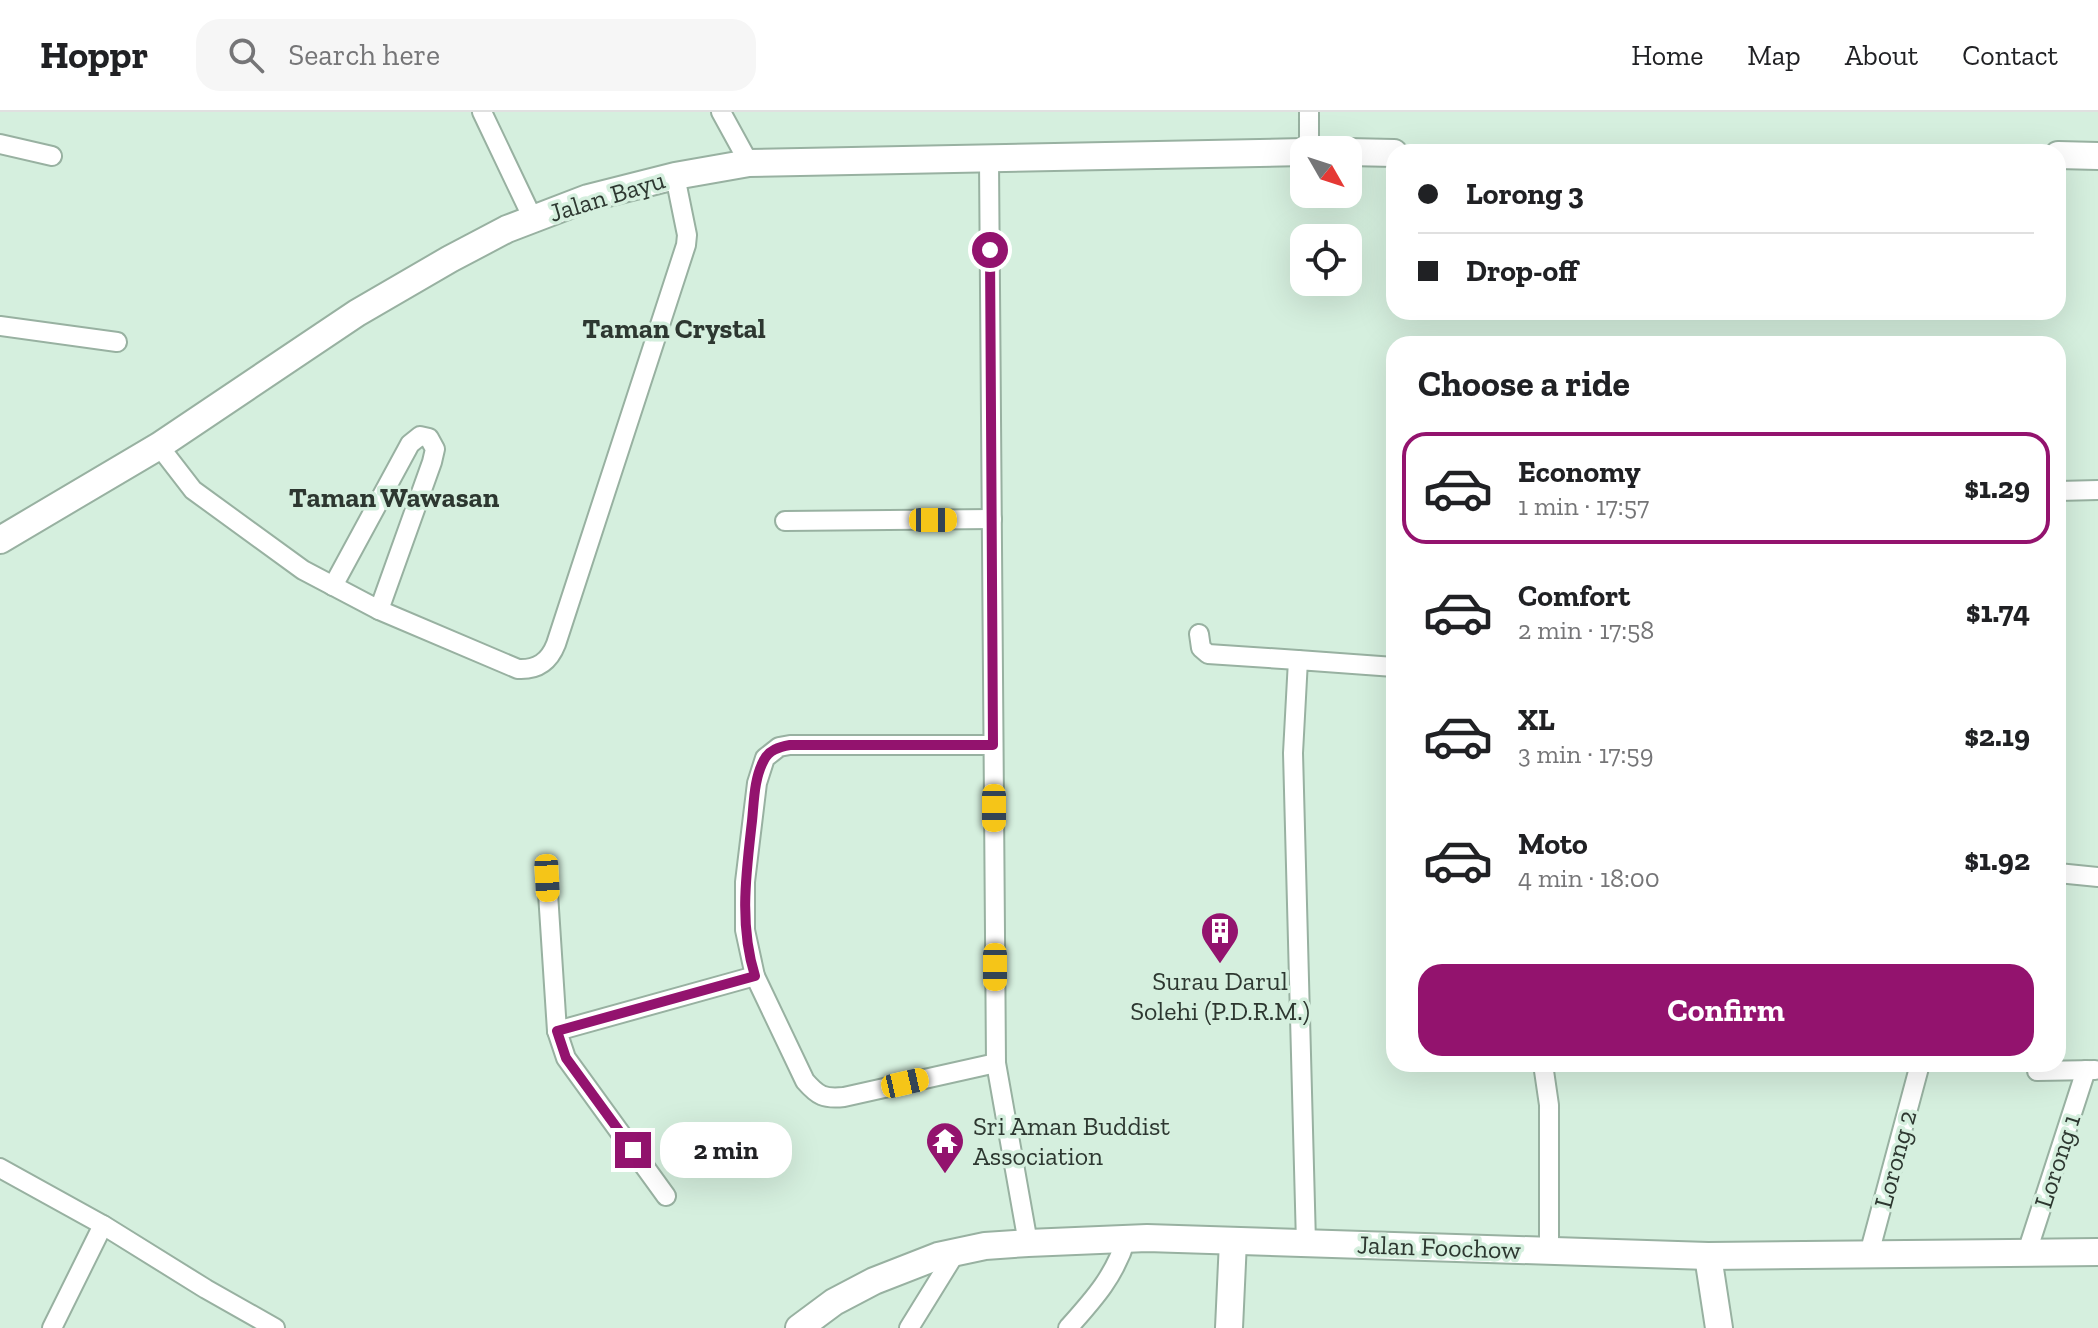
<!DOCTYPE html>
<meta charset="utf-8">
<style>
:root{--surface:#fff;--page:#f6f6f6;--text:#202124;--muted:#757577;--line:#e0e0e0;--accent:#93136e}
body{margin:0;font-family:"Zilla Slab",serif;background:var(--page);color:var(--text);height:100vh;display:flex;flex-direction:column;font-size:30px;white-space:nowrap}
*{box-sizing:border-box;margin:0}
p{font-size:26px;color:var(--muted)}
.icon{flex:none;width:44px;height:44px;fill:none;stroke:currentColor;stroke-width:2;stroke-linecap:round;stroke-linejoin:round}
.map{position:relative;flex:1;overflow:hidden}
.sheet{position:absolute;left:1386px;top:224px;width:680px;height:736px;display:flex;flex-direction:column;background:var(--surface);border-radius:24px;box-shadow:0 8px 32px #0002}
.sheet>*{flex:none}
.hud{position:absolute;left:1386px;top:32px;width:680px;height:176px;border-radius:24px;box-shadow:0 8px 32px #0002;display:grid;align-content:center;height:176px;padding:0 32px;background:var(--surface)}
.needle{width:52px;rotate:129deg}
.buttons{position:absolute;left:1290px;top:24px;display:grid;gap:16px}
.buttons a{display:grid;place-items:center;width:72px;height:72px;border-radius:16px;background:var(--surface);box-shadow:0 8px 32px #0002;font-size:40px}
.end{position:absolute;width:36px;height:36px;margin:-18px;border:10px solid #93136e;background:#fff;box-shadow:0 0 0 4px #fff}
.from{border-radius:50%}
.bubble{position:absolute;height:56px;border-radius:24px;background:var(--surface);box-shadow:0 8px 32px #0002;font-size:26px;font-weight:800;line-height:56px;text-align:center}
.car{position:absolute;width:24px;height:48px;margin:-24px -12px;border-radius:10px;box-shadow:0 0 6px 2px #0007;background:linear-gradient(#f5c518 24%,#345 0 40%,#f5c518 0 76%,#345 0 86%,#f5c518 0)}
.hud b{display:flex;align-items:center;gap:28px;height:76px;font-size:30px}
.hud b+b{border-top:2px solid var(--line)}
.hud i{width:20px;height:20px;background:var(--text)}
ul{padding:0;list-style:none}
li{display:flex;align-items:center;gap:24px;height:112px;margin:0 16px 12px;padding:0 16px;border:4px solid transparent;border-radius:24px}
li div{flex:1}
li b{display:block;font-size:30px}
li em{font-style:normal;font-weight:800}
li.active{border-color:var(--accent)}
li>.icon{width:72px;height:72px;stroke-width:1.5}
h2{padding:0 32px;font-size:36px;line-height:96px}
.button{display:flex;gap:16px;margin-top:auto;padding:16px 32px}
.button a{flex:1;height:92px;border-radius:24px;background:var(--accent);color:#fff;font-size:32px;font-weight:800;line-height:92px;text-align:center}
header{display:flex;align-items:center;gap:48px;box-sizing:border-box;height:112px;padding:0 40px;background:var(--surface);border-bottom:2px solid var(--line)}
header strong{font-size:38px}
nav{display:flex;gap:44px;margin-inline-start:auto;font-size:28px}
.search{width:560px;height:72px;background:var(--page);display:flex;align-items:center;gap:20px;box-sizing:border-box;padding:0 28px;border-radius:24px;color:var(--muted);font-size:30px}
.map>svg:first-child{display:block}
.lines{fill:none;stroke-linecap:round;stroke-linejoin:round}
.street-casing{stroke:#98b1a1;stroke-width:22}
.secondary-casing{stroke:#98b1a1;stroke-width:30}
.street{stroke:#fff;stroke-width:18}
.secondary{stroke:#fff;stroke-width:26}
.route{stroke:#93136e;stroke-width:10}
.labels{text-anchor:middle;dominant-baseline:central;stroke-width:7;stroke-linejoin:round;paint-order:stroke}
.street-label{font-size:26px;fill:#2d3730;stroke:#d5efde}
.poi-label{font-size:26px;fill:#2d3730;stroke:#d5efde}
.neighbourhood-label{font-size:28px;font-weight:bold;fill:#2d3730;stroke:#d5efde}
</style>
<header>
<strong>Hoppr</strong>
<div class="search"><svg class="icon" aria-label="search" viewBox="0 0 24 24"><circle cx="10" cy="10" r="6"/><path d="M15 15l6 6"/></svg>Search here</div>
<nav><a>Home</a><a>Map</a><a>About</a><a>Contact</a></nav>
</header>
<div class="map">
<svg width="2098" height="1216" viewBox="0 0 2098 1216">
<rect width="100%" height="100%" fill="#d5efde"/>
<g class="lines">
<defs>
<g id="street">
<polyline points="482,0 533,107"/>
<polyline points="721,0 749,51"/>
<polyline points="0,32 52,44"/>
<polyline points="1309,38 1309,0"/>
<polyline points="989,48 996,951 1028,1131"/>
<polyline points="0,214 117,230"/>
<path d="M159 334 193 378 303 458 379 498 518 557C537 558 549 550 556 532L686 133 687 123 675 64"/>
<polyline points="2058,379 2098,378"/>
<polyline points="785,409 992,407"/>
<polyline points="333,474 410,332 420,324 429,326 435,337 432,350 379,498"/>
<polyline points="1199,522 1201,536 1208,542 1298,548"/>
<path d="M993 633H790L779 635 765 646 757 671 745 770V818L755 864 805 969C818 984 824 987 844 985L996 951"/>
<polyline points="2058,761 2098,765"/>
<polyline points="547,766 557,919 566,946 666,1084"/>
<polyline points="557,919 755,864"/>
<polyline points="1543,952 1549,993 1549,1139"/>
<polyline points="2037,959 2095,958"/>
<polyline points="0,1056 103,1113 206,1177 275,1216"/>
<polyline points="1306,1131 1293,641 1298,548 1394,555"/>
<polyline points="2027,1140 2086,958"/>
<polyline points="1869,1142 1920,952"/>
<polyline points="52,1216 103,1113"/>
<polyline points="909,1216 956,1140"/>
<path d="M1068 1216C1093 1188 1115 1164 1126 1127"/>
</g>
<g id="secondary">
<polyline points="1348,40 1394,41"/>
<polyline points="2058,43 2098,44"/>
<polyline points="0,428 159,334 357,201 450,147 507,117 588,86 675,64 749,51 1304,40"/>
<polyline points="1708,1144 1719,1216"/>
<polyline points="799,1216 834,1190 874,1169 938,1144 985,1134 1028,1131 1147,1126 1708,1144 2098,1140"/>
<polyline points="1229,1216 1233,1129"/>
</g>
</defs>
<!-- street casing -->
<use href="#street" class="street-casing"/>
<!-- secondary casing -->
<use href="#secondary" class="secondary-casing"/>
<!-- street -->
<use href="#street" class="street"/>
<!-- secondary -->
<use href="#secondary" class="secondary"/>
</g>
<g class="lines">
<!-- route -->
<path class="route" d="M633 1038 566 946 557 919 755 864C739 813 746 762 752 709 754 690 754 666 764 648 769 638 779 635 790 633H993L990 138"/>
</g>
<!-- icons -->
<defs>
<symbol id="building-pin" viewBox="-11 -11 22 30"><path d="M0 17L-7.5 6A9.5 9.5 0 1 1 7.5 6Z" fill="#93136e" stroke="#d5efde"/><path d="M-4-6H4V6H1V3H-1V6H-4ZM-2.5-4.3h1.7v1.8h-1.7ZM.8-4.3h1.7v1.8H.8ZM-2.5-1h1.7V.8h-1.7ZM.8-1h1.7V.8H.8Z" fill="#fff"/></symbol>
<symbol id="temple-pin" viewBox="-11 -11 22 30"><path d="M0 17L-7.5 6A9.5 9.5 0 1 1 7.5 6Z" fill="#93136e" stroke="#d5efde"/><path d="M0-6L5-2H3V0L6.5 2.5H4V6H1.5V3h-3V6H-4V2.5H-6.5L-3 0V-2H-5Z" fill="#fff"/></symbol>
</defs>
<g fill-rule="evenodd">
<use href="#building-pin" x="1198" y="797" width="44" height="60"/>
<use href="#temple-pin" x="923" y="1007" width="44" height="60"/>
</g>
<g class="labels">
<!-- street labels -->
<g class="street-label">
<text transform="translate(607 84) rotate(-17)">Jalan Bayu</text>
<text transform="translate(1895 1047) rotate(-75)">Lorong 2</text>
<text transform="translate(2057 1049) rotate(-72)">Lorong 1</text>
<text transform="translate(1439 1135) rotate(2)">Jalan Foochow</text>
</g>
<!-- poi labels -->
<g class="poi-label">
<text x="1220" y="869">Surau Darul<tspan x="1220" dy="30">Solehi (P.D.R.M.)</tspan></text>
<text x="973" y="1014" text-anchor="start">Sri Aman Buddist<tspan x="973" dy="30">Association</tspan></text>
</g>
<!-- neighbourhood labels -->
<g class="neighbourhood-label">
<text x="674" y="216">Taman Crystal</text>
<text x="394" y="385">Taman Wawasan</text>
</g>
</g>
</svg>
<div class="buttons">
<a><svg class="needle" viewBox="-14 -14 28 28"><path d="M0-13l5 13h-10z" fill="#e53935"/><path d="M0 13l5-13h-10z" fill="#757577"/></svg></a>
<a><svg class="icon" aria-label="locate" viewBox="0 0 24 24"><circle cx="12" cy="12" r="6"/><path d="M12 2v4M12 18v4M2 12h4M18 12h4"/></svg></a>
</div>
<i class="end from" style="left:990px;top:138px"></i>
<i class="end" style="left:633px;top:1038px"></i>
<div class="bubble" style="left:660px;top:1010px;width:132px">2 min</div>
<i class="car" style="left:933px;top:408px;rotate:90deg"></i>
<i class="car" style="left:994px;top:696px;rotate:180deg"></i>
<i class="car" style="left:547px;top:766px;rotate:177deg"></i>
<i class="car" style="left:995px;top:855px;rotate:180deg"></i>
<i class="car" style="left:905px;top:971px;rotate:77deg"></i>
<div class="hud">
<b><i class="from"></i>Lorong 3</b>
<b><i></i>Drop-off</b>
</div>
<section class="sheet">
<h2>Choose a ride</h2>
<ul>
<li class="active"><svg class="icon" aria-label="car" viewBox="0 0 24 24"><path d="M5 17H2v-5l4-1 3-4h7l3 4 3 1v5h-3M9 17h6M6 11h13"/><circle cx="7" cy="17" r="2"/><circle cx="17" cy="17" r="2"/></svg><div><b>Economy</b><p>1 min · 17:57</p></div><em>$1.29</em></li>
<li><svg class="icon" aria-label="car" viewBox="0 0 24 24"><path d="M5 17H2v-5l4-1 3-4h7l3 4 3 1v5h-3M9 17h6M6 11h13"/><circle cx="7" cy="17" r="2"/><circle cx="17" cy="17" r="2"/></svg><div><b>Comfort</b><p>2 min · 17:58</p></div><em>$1.74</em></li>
<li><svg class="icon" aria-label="car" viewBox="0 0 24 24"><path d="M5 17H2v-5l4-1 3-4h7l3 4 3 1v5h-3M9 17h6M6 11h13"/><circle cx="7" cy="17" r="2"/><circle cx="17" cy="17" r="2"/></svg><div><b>XL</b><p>3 min · 17:59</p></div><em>$2.19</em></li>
<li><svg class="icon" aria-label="car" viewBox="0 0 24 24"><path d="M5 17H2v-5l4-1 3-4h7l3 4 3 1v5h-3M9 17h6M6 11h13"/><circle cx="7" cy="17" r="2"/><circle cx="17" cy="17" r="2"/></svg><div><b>Moto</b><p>4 min · 18:00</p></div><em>$1.92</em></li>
</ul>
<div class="button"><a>Confirm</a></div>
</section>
</div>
